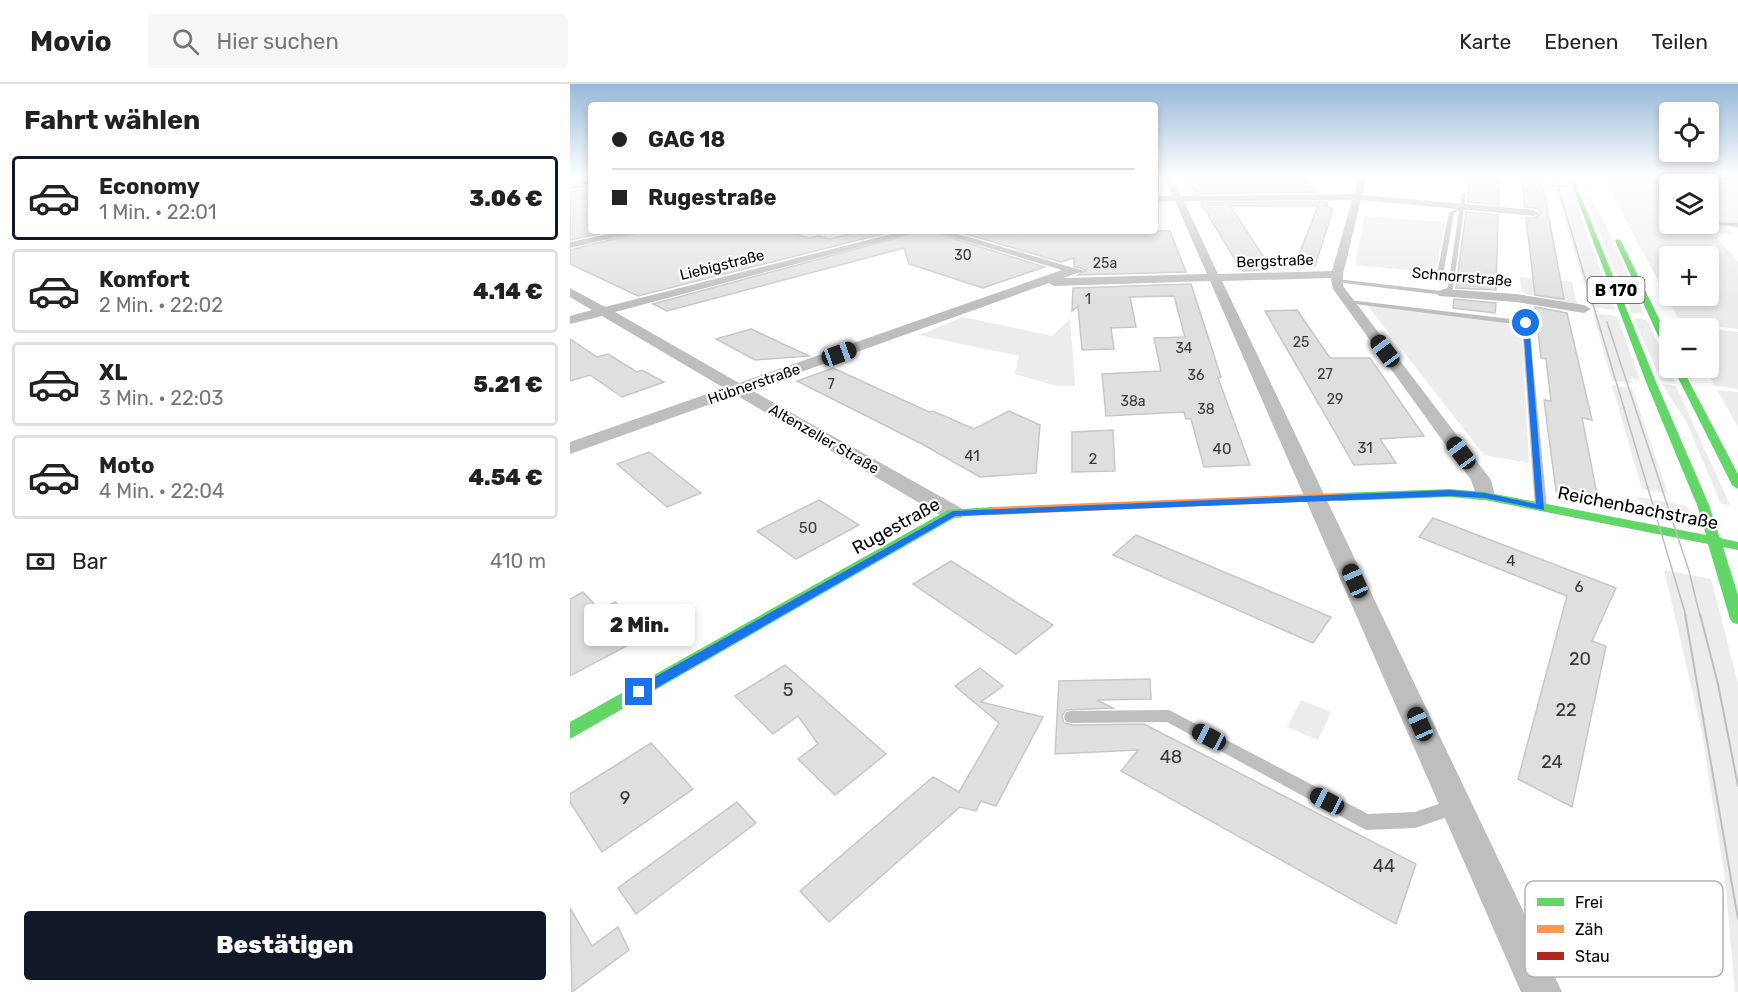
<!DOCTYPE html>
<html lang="de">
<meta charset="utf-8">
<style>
:root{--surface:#fff;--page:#f6f6f6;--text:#222;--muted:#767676;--line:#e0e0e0;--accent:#111827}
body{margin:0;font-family:Rubik,sans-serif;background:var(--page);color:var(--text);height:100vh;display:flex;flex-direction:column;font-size:22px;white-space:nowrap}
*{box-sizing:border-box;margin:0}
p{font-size:20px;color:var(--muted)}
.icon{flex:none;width:33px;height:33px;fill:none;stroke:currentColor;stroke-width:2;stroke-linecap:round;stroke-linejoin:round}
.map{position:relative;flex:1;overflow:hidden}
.sheet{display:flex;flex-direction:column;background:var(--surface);width:570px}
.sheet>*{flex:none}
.guide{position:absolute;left:18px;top:18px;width:570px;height:132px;border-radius:6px;box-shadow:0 3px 9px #0003;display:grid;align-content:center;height:132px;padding:0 24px;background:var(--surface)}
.controls{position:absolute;left:1089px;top:18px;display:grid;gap:12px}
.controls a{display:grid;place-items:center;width:60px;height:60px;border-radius:6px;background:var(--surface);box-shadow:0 3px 9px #0003;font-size:30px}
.end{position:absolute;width:27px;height:27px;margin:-14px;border:8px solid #1a73e8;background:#fff;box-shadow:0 0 0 3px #fff}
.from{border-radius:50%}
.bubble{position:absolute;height:42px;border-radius:6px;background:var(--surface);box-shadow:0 3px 9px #0003;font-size:20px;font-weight:800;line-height:42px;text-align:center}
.car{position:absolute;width:18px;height:36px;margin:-18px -9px;border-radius:8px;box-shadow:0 0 4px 2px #0007;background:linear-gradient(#222 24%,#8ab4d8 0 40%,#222 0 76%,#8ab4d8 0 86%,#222 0)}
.guide b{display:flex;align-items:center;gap:21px;height:57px;font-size:22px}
.guide b+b{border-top:2px solid var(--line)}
.guide i{width:15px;height:15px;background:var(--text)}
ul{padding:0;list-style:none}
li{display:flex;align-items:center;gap:18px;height:84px;margin:0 12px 9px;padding:0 12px;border:3px solid var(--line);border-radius:6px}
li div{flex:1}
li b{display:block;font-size:22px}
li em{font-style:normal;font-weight:800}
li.active{border-color:var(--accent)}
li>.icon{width:54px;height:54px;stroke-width:1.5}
h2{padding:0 24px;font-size:27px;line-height:72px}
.pay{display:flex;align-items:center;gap:15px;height:66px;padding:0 24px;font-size:22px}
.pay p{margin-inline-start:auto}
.action{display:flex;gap:12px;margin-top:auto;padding:12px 24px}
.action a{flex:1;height:69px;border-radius:6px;background:var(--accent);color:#fff;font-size:24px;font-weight:800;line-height:69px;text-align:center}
header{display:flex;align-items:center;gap:36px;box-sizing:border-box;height:84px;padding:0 30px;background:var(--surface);border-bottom:2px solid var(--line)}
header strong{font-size:28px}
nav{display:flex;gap:33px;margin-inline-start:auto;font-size:21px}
.search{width:420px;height:54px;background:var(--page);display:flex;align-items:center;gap:15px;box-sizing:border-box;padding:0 21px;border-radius:6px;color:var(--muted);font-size:22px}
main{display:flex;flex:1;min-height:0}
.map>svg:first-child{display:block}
.green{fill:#ececec;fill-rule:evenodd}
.building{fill:#dfdfdf;stroke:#c7c7c7;stroke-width:1.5}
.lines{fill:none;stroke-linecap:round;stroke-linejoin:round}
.lane{fill:#bebebe;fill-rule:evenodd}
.street{fill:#bebebe;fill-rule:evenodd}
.fast{fill:#63d668;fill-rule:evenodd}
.slow{fill:#ff974d;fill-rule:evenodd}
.jam{fill:#b3261e;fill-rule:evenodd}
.tram-far1{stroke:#bebebe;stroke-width:1.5}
.tram{stroke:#bebebe;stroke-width:2}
.route{fill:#1a73e8}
.labels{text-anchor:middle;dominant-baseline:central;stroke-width:4.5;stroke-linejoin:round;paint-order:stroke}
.far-number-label{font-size:14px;fill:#383838}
.far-street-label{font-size:15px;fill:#000;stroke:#fff}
.number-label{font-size:15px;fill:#383838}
.shield{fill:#fff;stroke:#4c4c4c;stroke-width:1.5}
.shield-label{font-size:16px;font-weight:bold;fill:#000}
.street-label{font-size:18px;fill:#000;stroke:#fff}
.near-number-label{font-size:18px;fill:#383838}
.key{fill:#fff;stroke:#b2b2b2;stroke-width:1.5}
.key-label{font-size:16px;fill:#000}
</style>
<header>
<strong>Movio</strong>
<div class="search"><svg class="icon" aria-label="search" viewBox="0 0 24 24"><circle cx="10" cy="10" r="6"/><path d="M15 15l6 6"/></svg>Hier suchen</div>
<nav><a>Karte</a><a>Ebenen</a><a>Teilen</a></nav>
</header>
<main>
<section class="sheet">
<h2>Fahrt wählen</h2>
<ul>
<li class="active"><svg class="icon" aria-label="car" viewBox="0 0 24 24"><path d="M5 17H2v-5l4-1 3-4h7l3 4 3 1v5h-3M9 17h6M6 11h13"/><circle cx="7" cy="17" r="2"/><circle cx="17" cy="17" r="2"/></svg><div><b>Economy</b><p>1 Min. · 22:01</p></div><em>3.06 €</em></li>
<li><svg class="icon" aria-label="car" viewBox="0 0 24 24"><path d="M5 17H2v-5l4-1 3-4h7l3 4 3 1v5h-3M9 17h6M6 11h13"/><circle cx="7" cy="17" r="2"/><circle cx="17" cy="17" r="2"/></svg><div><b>Komfort</b><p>2 Min. · 22:02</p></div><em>4.14 €</em></li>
<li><svg class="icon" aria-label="car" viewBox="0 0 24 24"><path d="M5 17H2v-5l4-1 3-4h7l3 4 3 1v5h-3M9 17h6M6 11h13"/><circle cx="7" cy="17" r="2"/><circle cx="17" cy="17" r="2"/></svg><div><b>XL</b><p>3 Min. · 22:03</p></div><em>5.21 €</em></li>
<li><svg class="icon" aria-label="car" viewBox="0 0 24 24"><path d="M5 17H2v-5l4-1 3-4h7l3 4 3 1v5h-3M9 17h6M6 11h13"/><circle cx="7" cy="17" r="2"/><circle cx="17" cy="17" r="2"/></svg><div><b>Moto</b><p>4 Min. · 22:04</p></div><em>4.54 €</em></li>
</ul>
<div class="pay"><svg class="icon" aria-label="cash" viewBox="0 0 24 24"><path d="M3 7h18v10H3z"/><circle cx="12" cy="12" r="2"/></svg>Bar<p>410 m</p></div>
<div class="action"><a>Bestätigen</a></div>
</section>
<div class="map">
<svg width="1168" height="908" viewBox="0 0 1168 908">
<rect width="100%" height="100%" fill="#fff"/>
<!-- green -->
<g class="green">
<polygon points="1007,93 1010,93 1035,139 1074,230 1062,229"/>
<path d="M1033 93H1093L1168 100V141L1155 140 1164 150 1143 149 1168 178V245L1110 238ZM1100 100H1138V140H1100ZM1100 172H1138V212H1100Z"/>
<polygon points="985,102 1000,103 1045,226 1021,223"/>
<polygon points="794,132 876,138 865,189 785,181"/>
<polygon points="950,193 1002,198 1007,220 956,210 951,206"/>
<polygon points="797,221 927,237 944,242 952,248 959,379 914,371"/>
<polygon points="1023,229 1047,232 1070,296 1061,294 1062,299 1042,297"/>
<polygon points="393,233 482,252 500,235 505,302 486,302 445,290 449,272 349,251"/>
<polygon points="1064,234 1077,236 1105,298 1091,297"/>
<polygon points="1112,241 1168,248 1168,305 1145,302 1135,284 1138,284 1138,244 1114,244"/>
<polygon points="1092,300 1106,302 1160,421 1151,420 1116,337"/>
<polygon points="1042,301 1062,304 1098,410 1072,405"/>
<polygon points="1147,306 1168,308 1168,343"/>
<polygon points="1069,413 1117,422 1121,433 1070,423"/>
<polygon points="1094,486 1141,495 1168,599 1168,908 1165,908 1155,795 1131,644"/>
<polygon points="731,616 761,628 748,656 717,643"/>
</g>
<!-- building -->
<g class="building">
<polygon points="617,93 681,93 685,98 736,97 746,108 626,110"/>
<polygon points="900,93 929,93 928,121 897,118"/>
<polygon points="951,93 969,93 970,102 973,102 994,215 965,211 956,134 965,134 971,128 965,124 955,123"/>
<polygon points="21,104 21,147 42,147 0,156 0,108"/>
<polygon points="755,118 758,121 753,121 763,125 745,182 725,180 748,122 660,122 697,178 692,177 698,186 672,187 631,119"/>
<polygon points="896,128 928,131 926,206 886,204"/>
<polygon points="75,147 216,147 238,154 249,152 260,155 291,147 324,147 68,212 0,180 0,166"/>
<polygon points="352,147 360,147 474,183 413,204 339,180 334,164 97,227 83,220"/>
<polygon points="386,147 600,147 616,188 508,191 516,186 504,182 504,174 491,178"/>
<polygon points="621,200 651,293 648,294 680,381 634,383 621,335 616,335 614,328 536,332 532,290 591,287 584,254 615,253 604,212 560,213 566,243 541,244 544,265 512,266 508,222 502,227 503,204"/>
<polygon points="884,215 926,219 925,229 883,224"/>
<polygon points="965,223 997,229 1022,336 1012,334 1028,415 986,407 974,316 981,317 976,275 971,274"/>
<polygon points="727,226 760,274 800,274 854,352 810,355 826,379 784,381 695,227"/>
<polygon points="181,245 239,272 185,276 146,255"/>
<polygon points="0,255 27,273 38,270 67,288 72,286 94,298 52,313 20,291 0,297"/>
<polygon points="263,284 359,328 363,327 404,345 439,327 470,341 466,389 410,393 352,360 227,297"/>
<polygon points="543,346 545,387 502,388 502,348"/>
<polygon points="79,368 113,395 131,409 97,423 47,380"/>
<polygon points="249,416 289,441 226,475 187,447"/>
<polygon points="863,434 1046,504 1022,557 1036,562 1002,723 948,695 997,512 849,453"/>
<polygon points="566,451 659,490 761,533 743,559 543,471"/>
<polygon points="381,477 483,541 446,570 343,500"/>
<polygon points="13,508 30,526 45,518 79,550 0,592 0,515"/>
<polygon points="215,581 316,670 265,711 228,675 248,660 228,632 203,650 165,612"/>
<polygon points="410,584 433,602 411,618 473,633 426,722 411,717 406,727 390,723 259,838 230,807 363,693 389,708 429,639 385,602"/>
<polygon points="580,595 581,615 527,616 543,624 496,626 492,632 494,639 502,641 574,640 846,780 826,840 551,687 568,666 485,670 489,597"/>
<polygon points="81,659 123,705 32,768 0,718 0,710"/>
<polygon points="167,718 186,739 66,830 48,804"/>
<polygon points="0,824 22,862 48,843 59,866 2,908"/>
</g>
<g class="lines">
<!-- lane -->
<g class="lane">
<polygon points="977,100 1005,102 1007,103 975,102"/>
<polygon points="892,109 896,110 883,205 873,211 765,198 765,196 767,195 872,207 878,203 889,127 884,129 874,186 864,194 855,196 852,194 860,191 868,185 879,128 890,124"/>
<polygon points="1148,138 1168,139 1168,143 1150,141"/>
<polygon points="779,216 959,237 977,424 975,426 971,427 965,424 952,241 777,219 776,218"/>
<polygon points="599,626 798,730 845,728 886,714 892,716 895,722 892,728 845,744 796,746 597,638 502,639 496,638 494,633 496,628 502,627"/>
</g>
<!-- street -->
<g class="street">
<path d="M594 93H602L611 112 784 110 789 93H797L793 111 964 126 969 129 964 132 791 116 773 190V202L921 396 925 412 922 416H908L901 396 763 205 761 194 652 197 992 908H951L640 197 484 202 479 199 181 306 391 424 394 429 391 434H375L166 311 0 370V358L154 304 32 232 0 240V232L22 226 0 213V204L35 223 333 147H350L45 228 169 299 492 186 362 147H378L514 187 493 194 637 190 605 117 585 118V112H602ZM782 116 762 187 648 190 614 117Z"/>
<polygon points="21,98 21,102 0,106 0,100"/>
<polygon points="53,147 73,147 0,164 0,158"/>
<polygon points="873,205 946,210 1014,221 1021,225 1014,229 946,218 869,212 867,209"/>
</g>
<!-- fast -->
<g class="fast">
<polygon points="999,93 1003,93 1086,298 1139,421 1150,454 1168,458 1168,466 1153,463 1168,511 1168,540 1163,539 1160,535 1138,460 915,416 880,413 769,417 763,413 769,409 880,405 915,408 1136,451 1127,421 1076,298"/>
<polygon points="1048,155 1051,157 1100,257 1100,270 1095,267 1045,157"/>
<polygon points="1103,284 1112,284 1168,390 1168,405 1162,401"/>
<polygon points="423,423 429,427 428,430 386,433 0,655 0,638 378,426"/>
</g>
<!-- slow -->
<polygon class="slow" points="769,409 773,410 775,413 773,416 423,431 417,427 423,423"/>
<!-- jam -->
<polygon class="jam" points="1130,93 1168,95 1168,97 1132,94"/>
<!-- tram-far1 -->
<g class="tram-far1">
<polyline points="985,93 1116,532"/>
<polyline points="1037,238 1119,487 1130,532"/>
</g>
<!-- tram -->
<g class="tram">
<polyline points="1115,530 1168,835"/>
<polyline points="1130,530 1148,600 1168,702"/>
</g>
</g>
<!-- sky -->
<linearGradient id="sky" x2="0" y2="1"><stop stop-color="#97b8d8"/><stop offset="0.42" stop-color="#fff"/><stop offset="1" stop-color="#fff" stop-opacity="0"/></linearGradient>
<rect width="1168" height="220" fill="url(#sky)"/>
<!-- route -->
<polygon class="route" points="956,237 959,239 974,426 915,414 880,412 385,432 74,611 65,611 63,608 65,604 383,427 880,406 915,409 966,420 953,239"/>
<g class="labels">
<!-- far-number labels -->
<g class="far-number-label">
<text x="393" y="171">30</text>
<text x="535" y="179">25a</text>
<text x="518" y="215">1</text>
<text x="731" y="258">25</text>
<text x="614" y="264">34</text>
<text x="755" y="290">27</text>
<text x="626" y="291">36</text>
<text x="261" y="300">7</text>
<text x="765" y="315">29</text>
<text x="563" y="317">38a</text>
<text x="636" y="325">38</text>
</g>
<!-- far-street labels -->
<g class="far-street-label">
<text transform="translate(705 177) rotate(-2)">Bergstraße</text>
<text transform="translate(152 181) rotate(-14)">Liebigstraße</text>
<text transform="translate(892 193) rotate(5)">Schnorrstraße</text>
<text transform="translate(184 300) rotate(-19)">Hübnerstraße</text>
<text transform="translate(254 355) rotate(30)">Altenzeller Straße</text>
</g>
<!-- number labels -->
<g class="number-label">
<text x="795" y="364">31</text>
<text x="652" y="365">40</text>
<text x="402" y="372">41</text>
<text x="523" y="375">2</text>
<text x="238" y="444">50</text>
<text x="941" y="477">4</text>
<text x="1009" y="503">6</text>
</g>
<!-- shield labels -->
<rect class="shield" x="1017.5" y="193" width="57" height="26" rx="4.5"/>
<g class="shield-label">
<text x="1046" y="206">B 170</text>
</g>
<!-- street labels -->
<g class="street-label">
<text transform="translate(1068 424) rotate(11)">Reichenbachstraße</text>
<text transform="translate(326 442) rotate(-29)">Rugestraße</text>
</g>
<!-- near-number labels -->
<g class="near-number-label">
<text x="1010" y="575">20</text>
<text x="218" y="606">5</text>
<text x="996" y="626">22</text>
<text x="601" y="673">48</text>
<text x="982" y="678">24</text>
<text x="55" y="714">9</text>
<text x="814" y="782">44</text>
</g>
</g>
<!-- legend -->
<rect x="955" y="797" width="198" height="96" rx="9" class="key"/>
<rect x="967" y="814" width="27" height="8" fill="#63d668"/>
<rect x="967" y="841" width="27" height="8" fill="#ff974d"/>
<rect x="967" y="868" width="27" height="8" fill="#b3261e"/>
<g class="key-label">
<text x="1005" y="824">Frei</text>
<text x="1005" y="851">Zäh</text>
<text x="1005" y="878">Stau</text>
</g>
</svg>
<div class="controls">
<a><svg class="icon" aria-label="locate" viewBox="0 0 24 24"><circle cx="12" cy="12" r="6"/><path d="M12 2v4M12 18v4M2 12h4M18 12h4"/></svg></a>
<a><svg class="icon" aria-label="layers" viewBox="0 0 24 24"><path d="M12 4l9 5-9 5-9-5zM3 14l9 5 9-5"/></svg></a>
<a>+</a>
<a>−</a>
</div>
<i class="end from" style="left:956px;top:239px"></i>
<i class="end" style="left:69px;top:608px"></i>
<div class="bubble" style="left:14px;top:520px;width:111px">2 Min.</div>
<i class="car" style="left:815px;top:267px;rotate:323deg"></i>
<i class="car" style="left:269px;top:270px;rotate:70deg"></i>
<i class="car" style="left:891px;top:369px;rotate:323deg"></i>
<i class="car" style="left:785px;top:497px;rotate:336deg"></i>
<i class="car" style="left:850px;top:640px;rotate:336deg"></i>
<i class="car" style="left:639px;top:653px;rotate:298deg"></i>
<i class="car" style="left:757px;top:717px;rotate:298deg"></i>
<div class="guide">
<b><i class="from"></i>GAG 18</b>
<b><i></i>Rugestraße</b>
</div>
</div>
</main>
